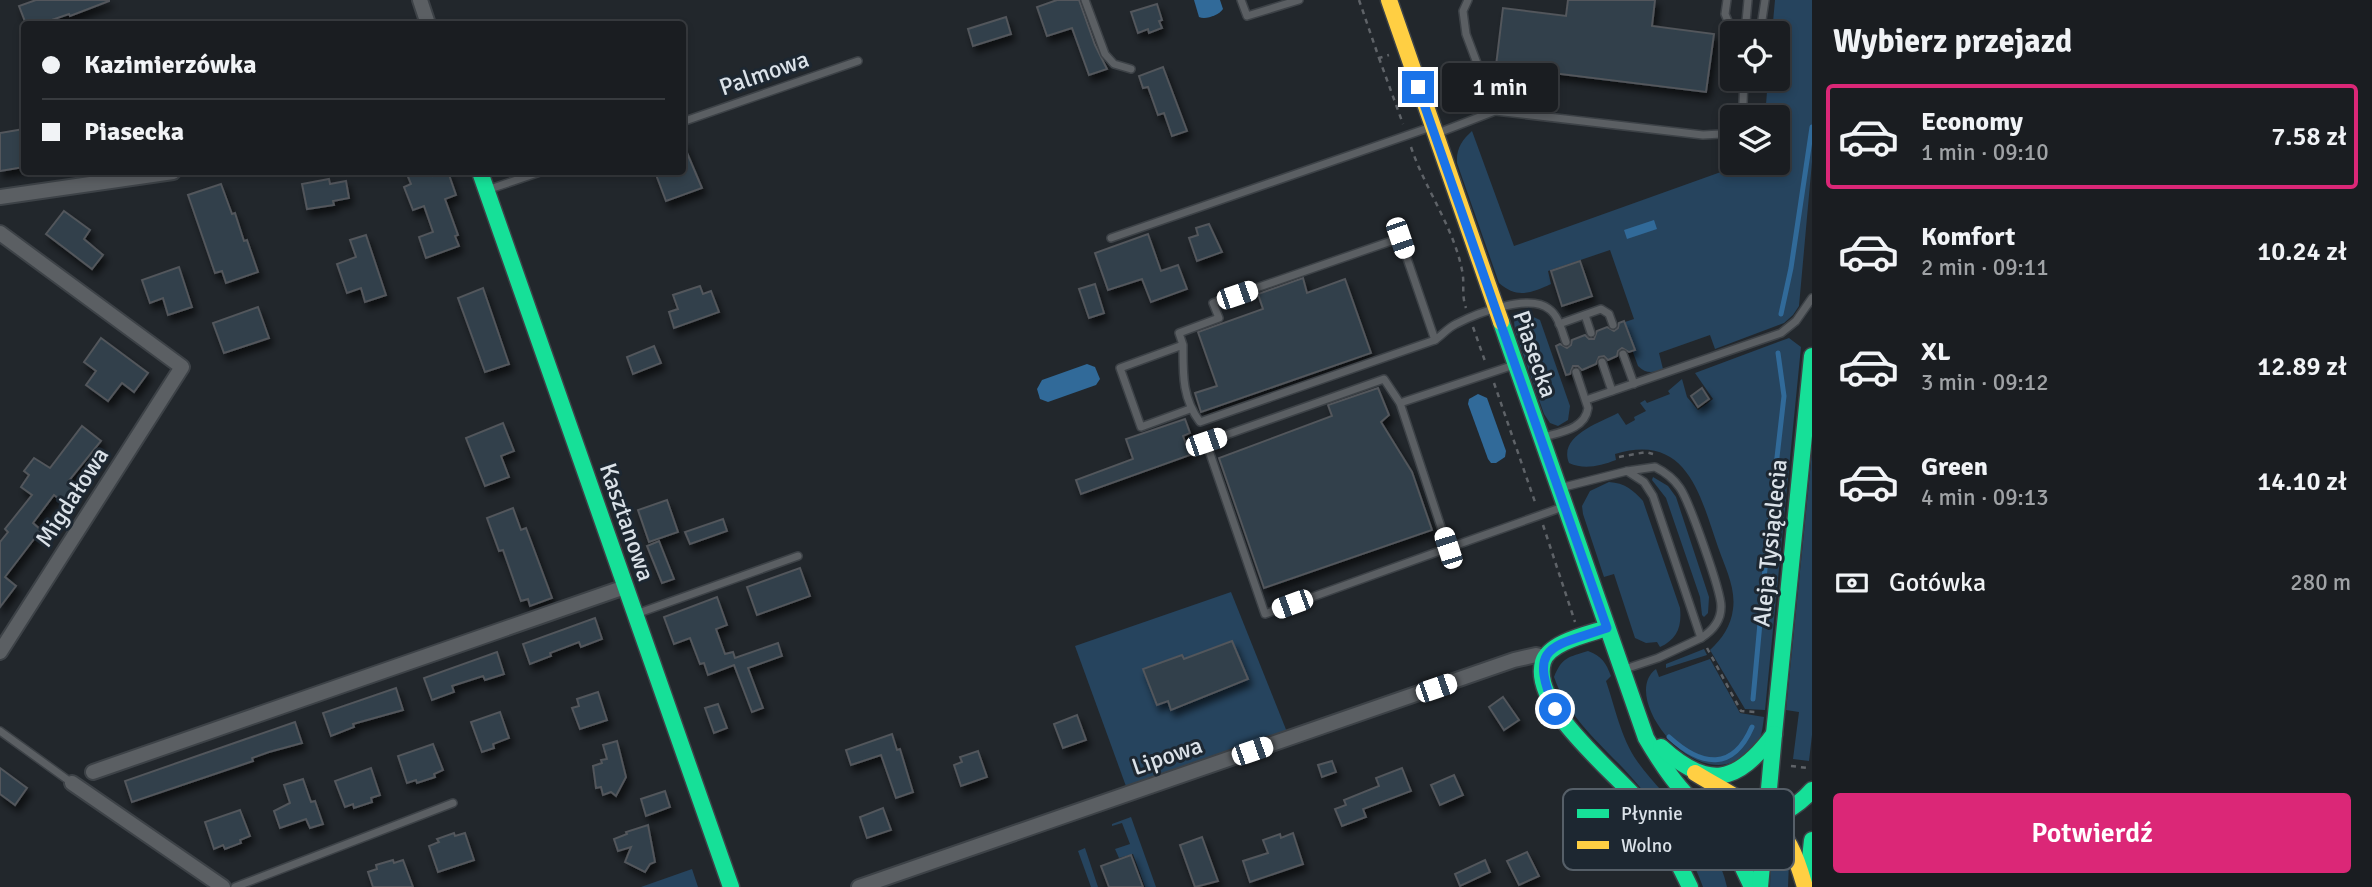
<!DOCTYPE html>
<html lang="pl">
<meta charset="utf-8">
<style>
:root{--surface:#1a1d21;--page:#272a2e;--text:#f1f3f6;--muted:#9fa2a5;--line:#383b3f;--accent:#db2777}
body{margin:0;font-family:Signika,sans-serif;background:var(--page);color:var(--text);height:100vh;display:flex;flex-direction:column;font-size:26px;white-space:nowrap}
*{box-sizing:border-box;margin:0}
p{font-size:23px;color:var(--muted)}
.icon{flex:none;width:38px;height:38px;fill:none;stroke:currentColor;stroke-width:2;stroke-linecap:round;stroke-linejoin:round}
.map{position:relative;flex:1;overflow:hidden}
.side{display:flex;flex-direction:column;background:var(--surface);width:560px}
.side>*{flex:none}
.guide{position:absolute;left:21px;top:21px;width:665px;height:154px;border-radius:7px;box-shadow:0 4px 10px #0003,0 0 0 2px var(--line);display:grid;align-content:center;height:154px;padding:0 21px;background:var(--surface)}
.fabs{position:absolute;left:1720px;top:21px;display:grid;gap:14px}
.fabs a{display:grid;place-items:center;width:70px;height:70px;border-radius:7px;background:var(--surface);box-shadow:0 4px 10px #0003,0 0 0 2px var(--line);font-size:35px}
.end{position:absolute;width:32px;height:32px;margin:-16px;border:9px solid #1a73e8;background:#fff;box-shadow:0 0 0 4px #fff}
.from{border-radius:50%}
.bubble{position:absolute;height:49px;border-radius:7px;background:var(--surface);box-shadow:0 4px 10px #0003,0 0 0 2px var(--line);font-size:23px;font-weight:600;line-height:49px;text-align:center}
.car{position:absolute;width:21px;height:42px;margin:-21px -10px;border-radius:9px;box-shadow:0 0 5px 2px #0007;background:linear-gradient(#fff 24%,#345 0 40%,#fff 0 76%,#345 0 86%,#fff 0)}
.guide b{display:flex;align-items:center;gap:24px;height:66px;font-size:26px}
.guide b+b{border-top:2px solid var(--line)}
.guide i{width:18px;height:18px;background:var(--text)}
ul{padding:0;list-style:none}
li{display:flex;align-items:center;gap:21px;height:105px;margin:0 14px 10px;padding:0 7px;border:4px solid transparent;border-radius:7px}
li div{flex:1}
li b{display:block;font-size:26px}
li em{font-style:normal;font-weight:600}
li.active{border-color:var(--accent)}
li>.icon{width:63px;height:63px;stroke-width:1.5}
h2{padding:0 21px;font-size:32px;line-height:84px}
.pay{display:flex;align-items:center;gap:18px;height:77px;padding:0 21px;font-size:26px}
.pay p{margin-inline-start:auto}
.action{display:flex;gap:14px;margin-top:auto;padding:14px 21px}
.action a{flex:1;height:80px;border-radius:7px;background:var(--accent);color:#fff;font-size:28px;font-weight:600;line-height:80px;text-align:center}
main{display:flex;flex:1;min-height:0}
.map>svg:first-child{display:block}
.green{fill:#26445e}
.water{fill:#316a99}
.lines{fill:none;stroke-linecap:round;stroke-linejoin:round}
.stream{stroke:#316a99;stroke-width:5}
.building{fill:#30404b;stroke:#52565b;stroke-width:2;filter:url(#shadow)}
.lane-casing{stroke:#3d4247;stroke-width:10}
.street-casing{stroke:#3d4247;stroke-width:18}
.fast-casing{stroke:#3d4247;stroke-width:19}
.slow-casing{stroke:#3d4247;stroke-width:19}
.path{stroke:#5f6368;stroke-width:2.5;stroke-dasharray:5 5;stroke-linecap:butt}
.lane{stroke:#5b5f63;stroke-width:7}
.street{stroke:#5b5f63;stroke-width:14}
.fast{stroke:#16e098;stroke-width:16}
.slow{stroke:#ffcf43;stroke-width:16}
.route{stroke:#1a73e8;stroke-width:9}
.labels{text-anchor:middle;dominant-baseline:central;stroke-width:6;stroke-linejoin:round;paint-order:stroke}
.street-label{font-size:24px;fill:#dbe2e9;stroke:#1d2731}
.key{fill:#1d2731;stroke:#565f68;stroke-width:2}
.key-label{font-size:19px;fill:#dbe2e9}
</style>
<main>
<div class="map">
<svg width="1812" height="887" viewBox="0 0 1812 887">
<defs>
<filter id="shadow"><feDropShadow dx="3.5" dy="6" stdDeviation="3.5" flood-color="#0009"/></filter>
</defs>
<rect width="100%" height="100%" fill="#22272c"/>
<!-- green -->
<g class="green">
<path d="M1775 0H1812V162L1799 306 1793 315 1784 323 1715 349 1710 335 1659 353 1663 369C1653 373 1646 374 1638 366L1622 323 1634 319 1610 250 1548 271 1551 284C1531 293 1517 299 1499 283L1457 163C1456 149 1462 140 1472 131L1514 246 1746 163H1778V117H1765L1768 79H1778V33H1772Z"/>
<polygon points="1527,314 1540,320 1570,406 1568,420 1558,426 1550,423 1544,414 1515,331 1514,321"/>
<path d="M1789 338 1801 347 1765 710 1745 709 1710 650C1722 639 1731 626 1733 609 1736 588 1725 567 1718 547 1700 495 1687 432 1615 454L1616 460C1600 466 1584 470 1569 463 1558 436 1599 423 1618 413L1626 425 1635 420 1634 417 1646 411 1640 403 1645 400 1647 403 1670 394 1668 391 1682 379 1687 397 1698 410 1713 399 1695 373Z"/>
<polygon points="1812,452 1812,735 1809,761 1793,759 1799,712 1786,710"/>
<polygon points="1653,477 1668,486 1676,497 1709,597 1708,613 1704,617 1702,615 1700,597 1666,498 1652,480"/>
<path d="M1609 482C1625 483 1633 490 1643 501L1680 608C1682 627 1677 639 1660 647L1657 642 1646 643 1635 638 1614 574 1604 577 1583 514 1582 506 1590 491Z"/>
<polygon points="1231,592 1287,732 1127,789 1075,646"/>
<polygon points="1704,649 1707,655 1666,668 1666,664"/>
<path d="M1588 651C1602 656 1606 663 1611 676L1606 681C1615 707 1621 738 1637 761 1667 804 1716 833 1727 887H1703C1687 841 1654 802 1622 767 1594 738 1568 716 1554 677 1562 657 1569 657 1588 651Z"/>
<path d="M1710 659 1740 713 1764 717C1761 742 1759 748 1737 760 1689 787 1620 695 1656 669L1659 677Z"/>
<polygon points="1131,817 1156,887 1145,887 1133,854 1119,858 1115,849 1130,844 1122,823 1112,826 1112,824"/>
<polygon points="1085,848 1098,887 1091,887 1078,851"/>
<polygon points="1771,859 1789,862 1788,887 1770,887"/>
<polygon points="692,869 698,887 641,887"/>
</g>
<!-- water -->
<g class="water">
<path d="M1194 0H1220L1223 9C1219 15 1206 20 1199 17Z"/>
<polygon points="1654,220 1657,229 1627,239 1624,230"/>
<polygon points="1087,364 1095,367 1100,379 1096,385 1048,402 1040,399 1037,389 1042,380"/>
<polygon points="1478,394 1487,398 1506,451 1505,457 1496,463 1491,463 1488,459 1468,404 1469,399"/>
</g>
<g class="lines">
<!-- stream -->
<g class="stream">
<polyline points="1781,314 1791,268 1812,127"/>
<polyline points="1753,699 1768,536 1784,396 1778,353"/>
<path d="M1669 737C1702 767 1733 771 1752 727"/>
</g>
</g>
<!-- building -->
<g class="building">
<polygon points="36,0 109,0 109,1 70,16 69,14 40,24 26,24 19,6"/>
<polygon points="1057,0 1079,0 1095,45 1107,69 1089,75 1072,28 1047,36 1037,7"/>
<polygon points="1568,0 1655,0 1652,26 1714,34 1706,92 1496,66 1503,8 1566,16"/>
<polygon points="1157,4 1162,20 1159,21 1162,28 1149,33 1148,29 1138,33 1131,12"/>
<polygon points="1006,17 1011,34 973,46 968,29"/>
<polygon points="1163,67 1187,131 1172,136 1164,113 1158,115 1148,87 1143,88 1139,76"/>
<polygon points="24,129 24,167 0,171 0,133"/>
<polygon points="682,141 702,188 666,201 655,172 682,172"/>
<polygon points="406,172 431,172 433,176 448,172 456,195 445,199 458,235 455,236 459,246 426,258 419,237 433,232 424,206 413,210 404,187 411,184"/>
<polygon points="329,179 330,184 346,181 349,198 333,201 334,205 307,209 302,184"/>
<polygon points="221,184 232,214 235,213 244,241 247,240 258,272 226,283 222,271 215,273 188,195"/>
<polygon points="64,211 90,230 84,239 103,255 92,269 46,234"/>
<polygon points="1209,224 1222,252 1197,261 1189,238 1198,235 1196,228"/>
<polygon points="1148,234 1161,271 1178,265 1187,289 1151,302 1142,279 1108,290 1095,253"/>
<polygon points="366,235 386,295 365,302 361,288 347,293 337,264 356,257 350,240"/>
<polygon points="1580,261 1592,296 1562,306 1551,271"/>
<polygon points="179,267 192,307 168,315 163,298 150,303 142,280"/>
<polygon points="1303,278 1307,293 1345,279 1371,353 1201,412 1195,393 1217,386 1198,332 1263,309 1258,294"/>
<polygon points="1095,284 1104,313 1089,318 1079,289"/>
<polygon points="700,286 703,294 711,291 719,312 674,328 669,312 678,309 673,295"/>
<polygon points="483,288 509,364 485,372 458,298"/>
<polygon points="258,307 269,338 224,353 213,323"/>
<polygon points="1624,321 1635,350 1629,352 1622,348 1618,351 1617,356 1608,360 1604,356 1599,357 1596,364 1582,370 1578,366 1573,366 1570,374 1566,375 1556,346 1560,344 1567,348 1571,345 1572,340 1585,335 1589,339 1594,339 1597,331 1607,327 1614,331 1618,328 1619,323"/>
<polygon points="101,338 148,373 134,392 122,383 108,401 86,385 96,371 84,362"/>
<polygon points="654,346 661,363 633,374 627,357"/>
<polygon points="1378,388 1389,415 1381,422 1412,472 1432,530 1264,588 1219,458 1332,416 1328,405"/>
<polygon points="1702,388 1709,399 1698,407 1691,396"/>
<polygon points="1185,419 1190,433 1183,436 1190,455 1081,494 1076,480 1133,459 1126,439"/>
<polygon points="503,423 514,451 501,456 509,477 485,486 466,438"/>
<polygon points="82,426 101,441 67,483 74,489 64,503 54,495 33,523 41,530 5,577 16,586 0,607 0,542 8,532 5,529 32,495 21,487 29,475 24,471 34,458 50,468"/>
<polygon points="667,500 678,532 649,542 638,510"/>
<polygon points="513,508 521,530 526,528 552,598 530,606 528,599 521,601 503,550 499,551 487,518"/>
<polygon points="723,519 727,531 690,544 685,532"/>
<polygon points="659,541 674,579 662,583 647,546"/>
<polygon points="800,568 810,596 757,615 747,587"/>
<polygon points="717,597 727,625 716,629 725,654 733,652 735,658 778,643 782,656 748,668 763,708 752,712 734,665 708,675 704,663 700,664 690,638 674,644 664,617"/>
<polygon points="595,618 602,639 581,647 579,642 550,653 551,656 530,664 523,644"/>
<polygon points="1232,641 1248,679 1171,710 1168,701 1157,705 1143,669 1182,655 1184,659"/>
<polygon points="497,652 504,674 485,680 483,676 452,686 454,692 432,700 424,678"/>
<polygon points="396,688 403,710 353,724 354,727 331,736 323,713"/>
<polygon points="598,692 607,720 580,729 572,708 579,706 577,699"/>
<polygon points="1503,697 1519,720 1504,730 1489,707"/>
<polygon points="718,704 727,728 714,733 705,708"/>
<polygon points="500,712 509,738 493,744 494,748 482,752 471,722"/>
<polygon points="1077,715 1086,740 1063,748 1054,724"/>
<polygon points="295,722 302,743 269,752 252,758 253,761 132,802 125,781"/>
<polygon points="892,734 897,750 900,749 913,792 896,798 881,755 851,765 846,750"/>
<polygon points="617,741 626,777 616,796 611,792 603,795 601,787 596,788 593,766 602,763 601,760 607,759 603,745"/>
<polygon points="433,744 443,770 434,774 435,777 417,783 416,780 407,783 398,756"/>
<polygon points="978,751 987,777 961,786 954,765 962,762 960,757"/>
<polygon points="1332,761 1336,772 1322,777 1318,765"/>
<polygon points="0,768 27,788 15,805 0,794"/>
<polygon points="371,768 380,795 371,798 372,802 354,808 353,804 345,807 335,781"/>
<polygon points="1402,768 1411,791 1363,809 1366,817 1342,826 1335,809 1346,805 1344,800 1379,786 1376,778"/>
<polygon points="1454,775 1463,795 1440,805 1431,785"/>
<polygon points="303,779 311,802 315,801 323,824 310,828 306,819 280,828 274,811 290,803 284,785"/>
<polygon points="665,791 670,807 646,816 641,799"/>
<polygon points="883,808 891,830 867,838 860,817"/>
<polygon points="240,810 250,836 240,840 241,843 225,849 223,845 214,849 205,822"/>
<polygon points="648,825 655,862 650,864 645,872 625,862 631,847 618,851 614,839 627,834 626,832"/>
<polygon points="454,833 455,836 465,833 474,860 438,872 429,846 439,842 437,839"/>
<polygon points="1293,833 1303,864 1250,882 1243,861 1268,853 1263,840 1280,834 1281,838"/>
<polygon points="1202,837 1218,881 1195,887 1180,845"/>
<polygon points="1527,852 1539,876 1519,885 1507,861"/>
<polygon points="1131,855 1143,887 1109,887 1101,866"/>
<polygon points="393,860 394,863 403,860 413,887 373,887 368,872 377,869 376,865"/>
<polygon points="1485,860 1490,872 1460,886 1455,874"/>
</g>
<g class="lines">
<defs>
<g id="lane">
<polyline points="1085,0 1105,54 1114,64 1131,69"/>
<polyline points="1241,0 1247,16 1299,0"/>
<polyline points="1468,0 1463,11 1466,34 1495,111"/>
<polyline points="1727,0 1725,14 1733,33"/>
<polyline points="1745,33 1748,0"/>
<polyline points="1760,33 1765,0"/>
<polyline points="1740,117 1743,103 1744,79"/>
<polyline points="682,122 858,61"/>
<polyline points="1438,133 1495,111 1703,135 1721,134 1732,128"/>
<polyline points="487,190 540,172"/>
<polyline points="1111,238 1431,127"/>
<polyline points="1585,315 1591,333"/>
<polyline points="1559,324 1601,309 1609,314 1613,325"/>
<path d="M1435 340C1442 335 1449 327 1456 324 1477 313 1530 293 1549 309 1559 316 1562 332 1566 342"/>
<path d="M1183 345C1183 374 1182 398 1200 422L1435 340 1400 238 1213 303 1219 318 1179 333 1183 345 1120 368 1141 427 1190 409"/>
<polyline points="1623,354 1634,384"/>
<polyline points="1602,362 1612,391"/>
<polygon points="1384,379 1400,403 1448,548 1265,614 1206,442"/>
<polyline points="1586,400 1781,333 1796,321 1812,298"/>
<polyline points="1400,403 1514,365"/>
<path d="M1544 437C1561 432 1585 429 1588 408L1576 372"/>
<path d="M1627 471 1655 467C1665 472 1674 479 1680 488 1689 501 1722 593 1721 607 1721 621 1712 631 1701 638"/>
<polyline points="1560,488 1627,471 1644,482 1653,496 1701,638 1658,658 1625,669"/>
<polyline points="1448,548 1563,507"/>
<polyline points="636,614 798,556"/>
<polyline points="0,731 72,783"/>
<polyline points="235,887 453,803"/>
</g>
<g id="street">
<polyline points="420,0 428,24"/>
<polyline points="0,197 173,172"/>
<polyline points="0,233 182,367 0,652"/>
<polyline points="93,772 625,587"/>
<polyline points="72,783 223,887"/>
<polyline points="859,887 1514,660 1536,655 1545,657"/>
</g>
<g id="fast">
<polyline points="480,172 731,887"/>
<path d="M1501 322 1646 738C1666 772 1698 822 1742 827 1753 828 1763 822 1773 818 1788 811 1801 803 1812 790"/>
<path d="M1607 628C1589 634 1549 642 1543 662 1530 708 1619 775 1645 808 1663 832 1677 860 1690 887"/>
<polyline points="1774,734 1812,356"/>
<path d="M1661 747C1708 790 1737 784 1774 734"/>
<polyline points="1709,815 1735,851 1752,887"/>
<polyline points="1807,886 1812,840"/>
<polyline points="1760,887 1774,734"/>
</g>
<g id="slow">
<polyline points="1389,0 1501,322"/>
<path d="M1695 773C1727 793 1771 812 1790 846 1797 859 1801 873 1805 887"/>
</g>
</defs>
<!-- lane casing -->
<use href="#lane" class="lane-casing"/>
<!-- street casing -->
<use href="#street" class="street-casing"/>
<!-- fast casing -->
<use href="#fast" class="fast-casing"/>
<!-- slow casing -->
<use href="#slow" class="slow-casing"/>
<!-- path -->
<g class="path">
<polyline points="1359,0 1379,58 1389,55"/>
<polyline points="1379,58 1403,124"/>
<path d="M1411 147C1425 189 1453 226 1462 270 1465 283 1461 294 1466 308"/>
<polyline points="1473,327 1486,364"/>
<polyline points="1494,383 1536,505"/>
<polyline points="1619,457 1646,452 1653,454"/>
<polyline points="1543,525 1575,622"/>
<polyline points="1707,648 1741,711 1756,712"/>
<polyline points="1791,766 1808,768"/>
</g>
<!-- lane -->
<use href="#lane" class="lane"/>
<!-- street -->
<use href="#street" class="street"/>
<!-- fast -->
<use href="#fast" class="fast"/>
<!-- slow -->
<use href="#slow" class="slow"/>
</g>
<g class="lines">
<!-- route -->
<path class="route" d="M1418 87 1607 628C1552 647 1527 644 1555 709"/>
</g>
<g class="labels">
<!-- street labels -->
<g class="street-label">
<text transform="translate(764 73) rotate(-19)">Palmowa</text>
<text transform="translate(1535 354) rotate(71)">Piasecka</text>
<text transform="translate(72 497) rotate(-57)">Migdałowa</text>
<text transform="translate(627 522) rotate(71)">Kasztanowa</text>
<text transform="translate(1770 543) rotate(-84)">Aleja Tysiąclecia</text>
<text transform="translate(1167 756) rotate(-19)">Lipowa</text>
</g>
</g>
<!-- legend -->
<rect x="1563" y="789" width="231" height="81" rx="10" class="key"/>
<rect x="1577" y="809" width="32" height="9" fill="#16e098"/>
<rect x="1577" y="841" width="32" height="8" fill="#ffcf43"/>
<g class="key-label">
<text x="1621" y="820">Płynnie</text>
<text x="1621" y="852">Wolno</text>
</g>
</svg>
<div class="fabs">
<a><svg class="icon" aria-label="locate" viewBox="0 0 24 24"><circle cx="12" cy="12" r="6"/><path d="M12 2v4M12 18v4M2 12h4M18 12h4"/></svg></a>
<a><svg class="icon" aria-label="layers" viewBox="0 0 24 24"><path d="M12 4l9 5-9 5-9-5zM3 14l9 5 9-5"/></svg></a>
</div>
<i class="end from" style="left:1555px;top:709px"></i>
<i class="end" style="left:1418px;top:87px"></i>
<div class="bubble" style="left:1442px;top:63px;width:116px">1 min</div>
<i class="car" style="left:1400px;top:238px;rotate:161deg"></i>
<i class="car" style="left:1237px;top:295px;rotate:71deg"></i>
<i class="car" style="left:1206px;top:442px;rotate:71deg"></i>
<i class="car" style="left:1448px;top:548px;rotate:342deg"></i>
<i class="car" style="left:1292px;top:604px;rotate:250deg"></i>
<i class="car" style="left:1436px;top:688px;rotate:71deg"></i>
<i class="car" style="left:1252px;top:751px;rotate:71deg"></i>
<div class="guide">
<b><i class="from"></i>Kazimierzówka</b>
<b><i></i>Piasecka</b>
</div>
</div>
<section class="side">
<h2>Wybierz przejazd</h2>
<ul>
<li class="active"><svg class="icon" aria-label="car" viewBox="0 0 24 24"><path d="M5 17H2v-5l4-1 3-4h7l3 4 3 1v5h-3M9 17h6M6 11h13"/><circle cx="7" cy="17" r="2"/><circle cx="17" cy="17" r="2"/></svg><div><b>Economy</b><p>1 min · 09:10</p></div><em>7.58 zł</em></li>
<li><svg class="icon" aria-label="car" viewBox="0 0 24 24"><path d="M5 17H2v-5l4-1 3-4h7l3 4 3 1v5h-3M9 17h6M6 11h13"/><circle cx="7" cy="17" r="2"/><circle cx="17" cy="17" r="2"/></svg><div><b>Komfort</b><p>2 min · 09:11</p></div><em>10.24 zł</em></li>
<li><svg class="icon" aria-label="car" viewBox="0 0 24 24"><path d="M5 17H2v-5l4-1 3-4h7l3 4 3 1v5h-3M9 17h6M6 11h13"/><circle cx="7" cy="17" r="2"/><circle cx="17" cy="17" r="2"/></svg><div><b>XL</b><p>3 min · 09:12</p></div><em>12.89 zł</em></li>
<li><svg class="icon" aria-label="car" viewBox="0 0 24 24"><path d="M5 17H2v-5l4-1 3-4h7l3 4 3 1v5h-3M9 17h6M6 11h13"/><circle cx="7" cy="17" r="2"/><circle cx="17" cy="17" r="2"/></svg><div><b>Green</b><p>4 min · 09:13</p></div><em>14.10 zł</em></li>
</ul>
<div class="pay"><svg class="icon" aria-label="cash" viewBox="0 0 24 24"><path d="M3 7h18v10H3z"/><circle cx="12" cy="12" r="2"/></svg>Gotówka<p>280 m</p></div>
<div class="action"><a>Potwierdź</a></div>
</section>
</main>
